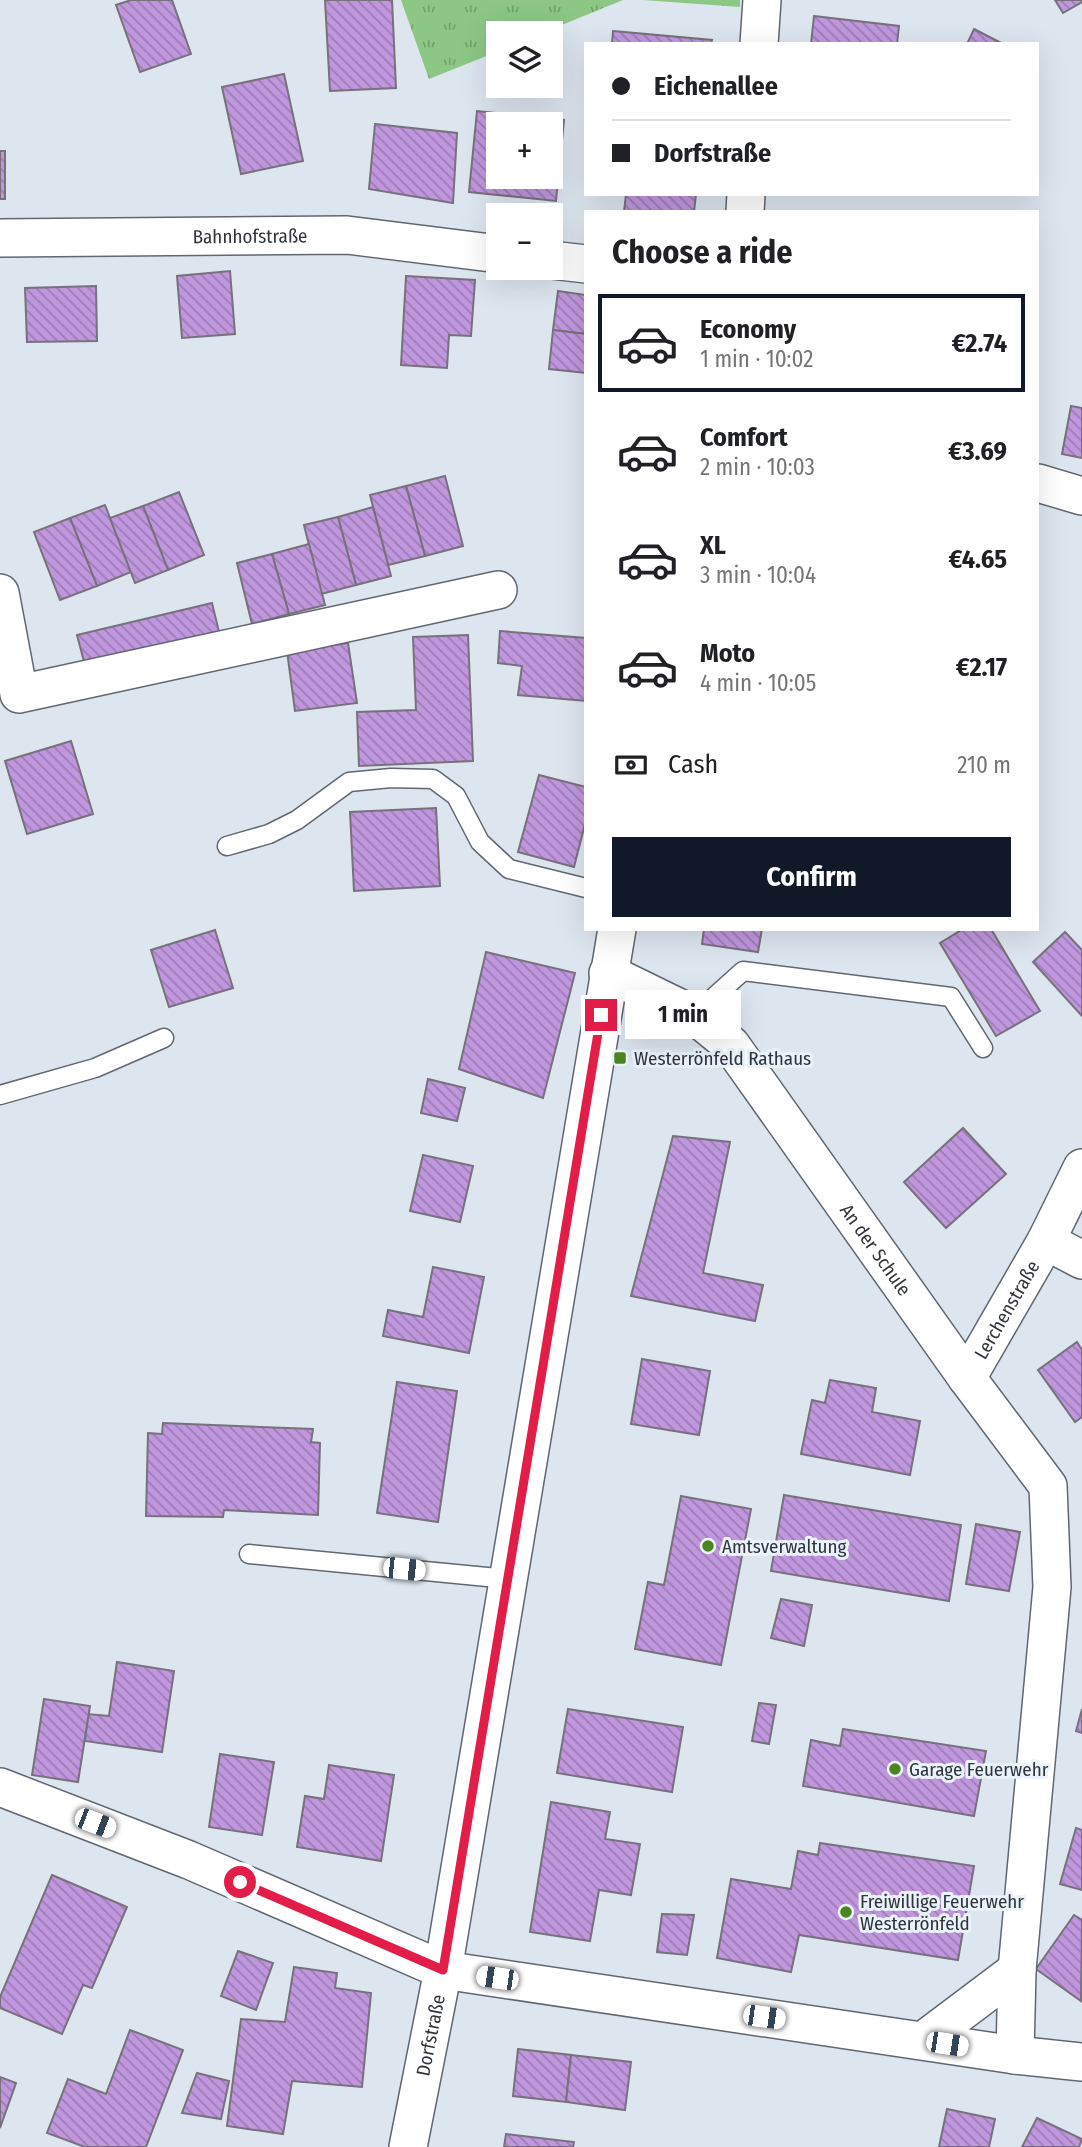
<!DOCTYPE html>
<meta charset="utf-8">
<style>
:root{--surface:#fff;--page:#f6f6f6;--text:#202124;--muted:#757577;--line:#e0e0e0;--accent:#111827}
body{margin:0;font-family:"Fira Sans Condensed",sans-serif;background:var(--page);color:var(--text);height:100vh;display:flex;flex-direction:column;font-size:26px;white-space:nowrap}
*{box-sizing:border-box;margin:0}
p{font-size:23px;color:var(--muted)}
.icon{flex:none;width:38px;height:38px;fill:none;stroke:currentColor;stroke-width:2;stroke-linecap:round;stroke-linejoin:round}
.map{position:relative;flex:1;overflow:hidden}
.drawer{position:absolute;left:584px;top:210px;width:455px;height:721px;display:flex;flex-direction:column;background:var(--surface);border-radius:0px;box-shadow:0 7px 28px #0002}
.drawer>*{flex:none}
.hud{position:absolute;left:584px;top:42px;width:455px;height:154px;border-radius:0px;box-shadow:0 7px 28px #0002;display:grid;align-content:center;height:154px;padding:0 28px;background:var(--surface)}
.buttons{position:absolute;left:486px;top:21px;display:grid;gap:14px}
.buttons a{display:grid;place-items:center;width:77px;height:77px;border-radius:0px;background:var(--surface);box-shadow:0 7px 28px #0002;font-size:35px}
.end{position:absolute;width:32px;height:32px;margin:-16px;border:9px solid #e11d48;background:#fff;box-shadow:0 0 0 4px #fff}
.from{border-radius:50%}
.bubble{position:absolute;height:49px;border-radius:0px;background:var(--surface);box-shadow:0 7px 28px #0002;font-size:23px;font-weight:700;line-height:49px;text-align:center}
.car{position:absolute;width:21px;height:42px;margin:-21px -10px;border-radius:9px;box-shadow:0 0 5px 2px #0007;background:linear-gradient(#fff 24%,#345 0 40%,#fff 0 76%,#345 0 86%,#fff 0)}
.hud b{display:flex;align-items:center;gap:24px;height:66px;font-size:26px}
.hud b+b{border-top:2px solid var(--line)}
.hud i{width:18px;height:18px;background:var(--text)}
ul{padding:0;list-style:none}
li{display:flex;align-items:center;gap:21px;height:98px;margin:0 14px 10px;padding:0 14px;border:4px solid transparent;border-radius:0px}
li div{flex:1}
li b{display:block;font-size:26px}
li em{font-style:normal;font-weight:700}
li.on{border-color:var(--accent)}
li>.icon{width:63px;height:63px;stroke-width:1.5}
h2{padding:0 28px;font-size:32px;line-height:84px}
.pay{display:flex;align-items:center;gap:18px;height:77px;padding:0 28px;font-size:26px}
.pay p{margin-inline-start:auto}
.action{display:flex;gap:14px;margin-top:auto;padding:14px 28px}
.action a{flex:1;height:80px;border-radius:0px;background:var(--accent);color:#fff;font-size:28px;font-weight:700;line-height:80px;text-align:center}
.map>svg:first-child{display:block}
.grass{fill:url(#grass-tufts)}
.building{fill:url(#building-back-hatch);stroke:#77717b;stroke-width:2;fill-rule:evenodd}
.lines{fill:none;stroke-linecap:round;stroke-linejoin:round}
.service-casing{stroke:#606770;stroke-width:21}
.minor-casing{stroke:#606770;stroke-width:40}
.service{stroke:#fff;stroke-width:18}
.minor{stroke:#fff;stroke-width:37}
.route{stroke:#e11d48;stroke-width:9}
.poi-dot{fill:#4c8520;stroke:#eaf2fc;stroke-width:2.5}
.labels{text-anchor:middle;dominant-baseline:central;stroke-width:6;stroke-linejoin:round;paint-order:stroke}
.street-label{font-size:19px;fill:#313438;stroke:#eaf2fc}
.poi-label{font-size:19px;fill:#313438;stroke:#eaf2fc;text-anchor:start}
</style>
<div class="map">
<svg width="1082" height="2147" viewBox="0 0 1082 2147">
<defs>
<pattern id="grass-tufts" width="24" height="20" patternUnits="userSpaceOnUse" patternTransform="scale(1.75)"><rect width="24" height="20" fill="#8cc786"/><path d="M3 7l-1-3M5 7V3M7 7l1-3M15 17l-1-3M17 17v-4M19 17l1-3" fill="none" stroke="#73a26f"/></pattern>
<pattern id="building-back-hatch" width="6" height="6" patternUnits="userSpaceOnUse" patternTransform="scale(1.75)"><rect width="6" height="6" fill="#c097de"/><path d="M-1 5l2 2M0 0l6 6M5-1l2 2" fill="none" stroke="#9d7cb5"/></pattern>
</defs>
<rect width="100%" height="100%" fill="#dde5ef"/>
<!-- grass -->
<g class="grass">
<polygon points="401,0 623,0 542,33 499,33 499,51 429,79"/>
<polygon points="643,0 740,0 740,7"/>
</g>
<!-- building -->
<g class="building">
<polygon points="131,0 172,0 191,54 140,72 116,5"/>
<polygon points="325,0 392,0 396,88 330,91"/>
<polygon points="1055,0 1082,0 1082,2 1063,13"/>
<polygon points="814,16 899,26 897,44 811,44"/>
<polygon points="974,29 1003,44 967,44"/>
<polygon points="613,31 712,40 711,44 612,44"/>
<polygon points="284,74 303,161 241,174 222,87"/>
<path d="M477 111 564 120 556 201 469 192ZM499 124H551V177H499Z"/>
<polygon points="375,124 457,133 453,203 369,189"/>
<rect x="0" y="151" width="5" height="48"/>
<polygon points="626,194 696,194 694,212 624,212"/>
<polygon points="230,271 235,334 182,338 177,276"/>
<polygon points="406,276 475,280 471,336 449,335 447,368 401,365"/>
<polygon points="96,286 97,341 27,342 25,288"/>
<polygon points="558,291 586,295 586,334 553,330"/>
<polygon points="553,330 586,334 586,373 549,369"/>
<polygon points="1071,406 1082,408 1082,458 1062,454"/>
<polygon points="445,476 463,546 425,556 406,486"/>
<polygon points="406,486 425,556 388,565 370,495"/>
<polygon points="179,492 204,555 168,570 143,506"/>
<polygon points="105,505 131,572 97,586 70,518"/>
<polygon points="143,506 168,570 135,583 110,518"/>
<polygon points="373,507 391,576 356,585 338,517"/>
<polygon points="338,517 356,585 321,594 304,525"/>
<polygon points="70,518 97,586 60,600 34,532"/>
<polygon points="309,544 325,605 289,614 272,554"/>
<polygon points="272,554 289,614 252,624 237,563"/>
<polygon points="212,603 220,636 86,669 77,635"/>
<polygon points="500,631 586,638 586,701 518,695 522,666 498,663"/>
<polygon points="468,635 473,761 359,766 357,712 416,710 413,637"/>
<polygon points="348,643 357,703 295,711 287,651"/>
<polygon points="71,741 93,814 27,834 5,761"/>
<polygon points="539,775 586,787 586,820 574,867 518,852"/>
<polygon points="436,808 440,886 354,891 350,812"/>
<polygon points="704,929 762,929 758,952 702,944"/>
<polygon points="963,929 991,929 1040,1011 996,1036 940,943"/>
<polygon points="215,930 233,988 169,1007 151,950"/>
<polygon points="1065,932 1082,950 1082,1016 1033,962"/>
<polygon points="486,952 575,973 543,1098 459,1069"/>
<polygon points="428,1079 465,1088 457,1121 421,1113"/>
<polygon points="963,1128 1006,1174 946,1228 904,1182"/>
<polygon points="673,1136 730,1142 703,1273 763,1285 755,1321 631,1296"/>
<polygon points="423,1155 473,1166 460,1222 410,1211"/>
<polygon points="433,1267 484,1277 469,1353 383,1336 388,1310 423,1317"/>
<polygon points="1077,1342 1082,1350 1082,1417 1075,1422 1038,1370"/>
<polygon points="642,1359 710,1371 699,1435 631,1424"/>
<polygon points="830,1380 876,1388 872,1412 920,1421 910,1475 801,1454 812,1400 825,1403"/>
<polygon points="397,1382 457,1391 438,1522 377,1513"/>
<polygon points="163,1423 313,1429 311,1442 320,1443 318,1515 224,1510 223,1517 146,1516 148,1433 162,1434"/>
<polygon points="784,1495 961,1525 949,1601 771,1571"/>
<polygon points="681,1496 751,1509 721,1665 635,1649 648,1582 664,1585"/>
<polygon points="976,1524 1020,1532 1009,1591 966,1584"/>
<polygon points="781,1599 812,1605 804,1646 771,1638"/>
<polygon points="117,1662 174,1671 162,1752 85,1741 88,1714 109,1716"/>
<polygon points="44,1699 90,1706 78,1782 32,1775"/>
<polygon points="759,1703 776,1705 769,1744 752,1741"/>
<polygon points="568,1709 683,1727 672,1792 557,1773"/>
<polygon points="1082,1709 1082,1733 1076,1731"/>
<polygon points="843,1729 986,1751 974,1816 803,1786 811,1740 840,1746"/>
<polygon points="220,1754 274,1762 262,1835 209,1827"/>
<polygon points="329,1765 394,1775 381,1861 297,1847 305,1796 324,1799"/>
<polygon points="551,1802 610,1812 605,1839 640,1844 631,1895 599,1890 590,1941 530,1932"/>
<polygon points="1076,1828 1082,1830 1082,1890 1060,1884"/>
<polygon points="820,1843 974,1866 958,1960 799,1935 791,1972 717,1958 731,1879 791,1889 798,1851 818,1855"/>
<polygon points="52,1875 127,1907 92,1988 83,1985 62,2034 0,2008 0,1997"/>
<polygon points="662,1914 694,1915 687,1955 657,1952"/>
<polygon points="1074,1915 1082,1920 1081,2001 1036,1969"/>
<polygon points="238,1951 273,1963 256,2010 221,1996"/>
<polygon points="294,1967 337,1973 335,1988 371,1993 362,2087 292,2081 283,2134 227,2126 241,2019 285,2022"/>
<polygon points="130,2030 183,2050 146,2147 85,2147 47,2133 68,2079 106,2094"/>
<polygon points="518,2049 571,2055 566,2102 513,2096"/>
<polygon points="571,2055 631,2062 625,2110 566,2102"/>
<polygon points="197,2073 229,2081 221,2119 182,2113"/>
<polygon points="0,2077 16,2083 0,2128"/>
<polygon points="947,2109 995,2119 989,2147 939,2147"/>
<polygon points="1037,2118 1082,2139 1079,2147 1022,2147"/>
<polygon points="506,2134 574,2142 573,2147 504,2147"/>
</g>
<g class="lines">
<defs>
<g id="service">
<polyline points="227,846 269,834 297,820 349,782 391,778 433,779 456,796 480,842 509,869 586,888"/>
<polyline points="694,1015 743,971 951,997 983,1048"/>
<polyline points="0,1095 95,1068 164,1038"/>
<polyline points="249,1554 508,1579"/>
</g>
<g id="minor">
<polyline points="759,44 762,0"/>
<polyline points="745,212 746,194"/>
<path id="s1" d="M0 238 347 235 499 254"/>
<polyline points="551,260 586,264"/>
<polyline points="1038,483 1082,496"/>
<polyline points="0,593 19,694 498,590"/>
<path id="s2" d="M608 973 694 1015 731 1045 967 1378 1048 1486 1052 1587 1017 1970 1015 2055"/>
<polyline points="1046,1241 1082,1260"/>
<path id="s3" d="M967 1378 1046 1241 1082 1168"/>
<polyline points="0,1787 189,1860 443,1970 1015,2055 1082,2062"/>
<polyline points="924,2040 1017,1970"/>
<path id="s4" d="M408 2147 443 1970 617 929"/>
</g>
</defs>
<!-- service casing -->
<use href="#service" class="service-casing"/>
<!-- minor casing -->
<use href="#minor" class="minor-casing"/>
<!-- service -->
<use href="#service" class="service"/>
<!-- minor -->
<use href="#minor" class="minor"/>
</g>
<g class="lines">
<!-- route -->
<polyline class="route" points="240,1882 443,1970 601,1015"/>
</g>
<!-- markers -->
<g class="poi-dot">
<rect x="613" y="1051" width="14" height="14" rx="3.5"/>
<circle cx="708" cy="1546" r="7"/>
<circle cx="895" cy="1769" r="7"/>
<circle cx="846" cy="1912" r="7"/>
</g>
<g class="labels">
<!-- street labels -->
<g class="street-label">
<text stroke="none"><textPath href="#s1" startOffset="250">Bahnhofstraße</textPath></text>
<text stroke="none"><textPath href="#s2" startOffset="394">An der Schule</textPath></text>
<text stroke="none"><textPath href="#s3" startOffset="79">Lerchenstraße</textPath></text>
<text stroke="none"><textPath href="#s4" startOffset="114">Dorfstraße</textPath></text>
</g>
<!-- poi labels -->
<g class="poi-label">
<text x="634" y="1058">Westerrönfeld Rathaus</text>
<text x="722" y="1546">Amtsverwaltung</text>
<text x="909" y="1769">Garage Feuerwehr</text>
<text x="860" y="1901">Freiwillige Feuerwehr<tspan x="860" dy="22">Westerrönfeld</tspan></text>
</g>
</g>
</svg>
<div class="buttons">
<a><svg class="icon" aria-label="layers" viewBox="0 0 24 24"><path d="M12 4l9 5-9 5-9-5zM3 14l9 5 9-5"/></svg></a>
<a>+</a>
<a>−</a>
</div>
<i class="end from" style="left:240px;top:1882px"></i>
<i class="end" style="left:601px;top:1015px"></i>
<div class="bubble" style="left:625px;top:990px;width:116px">1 min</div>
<i class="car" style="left:404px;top:1569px;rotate:96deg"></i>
<i class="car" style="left:95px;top:1823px;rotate:111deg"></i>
<i class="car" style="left:497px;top:1978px;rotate:278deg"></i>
<i class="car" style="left:764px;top:2017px;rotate:98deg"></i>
<i class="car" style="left:947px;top:2044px;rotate:99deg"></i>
<div class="hud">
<b><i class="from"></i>Eichenallee</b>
<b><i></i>Dorfstraße</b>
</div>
<section class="drawer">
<h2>Choose a ride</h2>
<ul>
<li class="on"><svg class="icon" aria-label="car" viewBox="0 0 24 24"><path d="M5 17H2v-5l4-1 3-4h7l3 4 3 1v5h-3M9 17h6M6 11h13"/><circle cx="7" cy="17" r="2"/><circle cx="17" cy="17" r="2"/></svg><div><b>Economy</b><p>1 min · 10:02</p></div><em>€2.74</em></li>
<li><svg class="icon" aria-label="car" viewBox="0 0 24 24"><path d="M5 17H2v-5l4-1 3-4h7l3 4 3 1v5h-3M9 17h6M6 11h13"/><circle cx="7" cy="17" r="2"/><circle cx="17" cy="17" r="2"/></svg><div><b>Comfort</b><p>2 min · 10:03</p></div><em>€3.69</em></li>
<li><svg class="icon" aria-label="car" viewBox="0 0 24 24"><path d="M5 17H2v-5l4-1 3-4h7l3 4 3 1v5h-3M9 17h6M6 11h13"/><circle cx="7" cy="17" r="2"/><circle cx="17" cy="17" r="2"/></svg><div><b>XL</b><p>3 min · 10:04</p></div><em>€4.65</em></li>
<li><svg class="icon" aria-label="car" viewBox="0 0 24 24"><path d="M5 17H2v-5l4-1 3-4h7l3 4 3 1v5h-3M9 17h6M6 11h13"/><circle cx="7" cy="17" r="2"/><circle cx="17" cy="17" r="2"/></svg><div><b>Moto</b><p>4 min · 10:05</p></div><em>€2.17</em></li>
</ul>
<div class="pay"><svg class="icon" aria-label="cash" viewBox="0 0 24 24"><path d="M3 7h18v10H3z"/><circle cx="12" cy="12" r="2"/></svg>Cash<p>210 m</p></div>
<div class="action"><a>Confirm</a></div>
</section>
</div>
